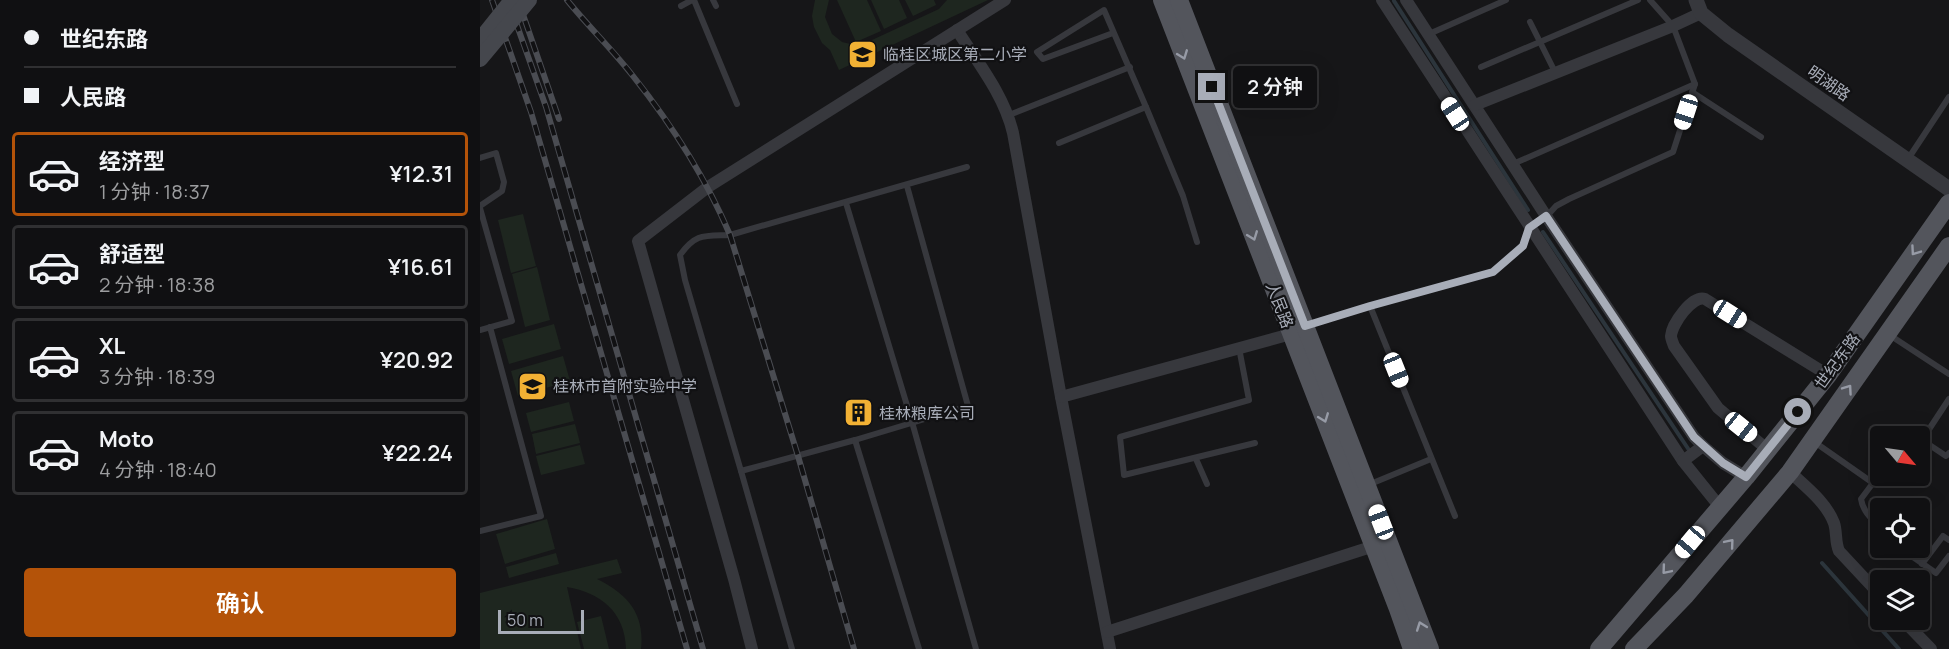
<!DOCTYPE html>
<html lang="zh">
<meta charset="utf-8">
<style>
:root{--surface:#101012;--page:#19191b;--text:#f1f3f6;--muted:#9c9d9f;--line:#303032;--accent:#b45309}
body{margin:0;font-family:Manrope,"Noto Sans SC",sans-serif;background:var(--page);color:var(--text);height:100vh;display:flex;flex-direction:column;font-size:22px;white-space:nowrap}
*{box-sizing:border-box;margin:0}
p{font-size:20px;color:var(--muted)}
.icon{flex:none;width:33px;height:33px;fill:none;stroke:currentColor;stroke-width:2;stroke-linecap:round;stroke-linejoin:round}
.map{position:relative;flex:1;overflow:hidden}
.drawer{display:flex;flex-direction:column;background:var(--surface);width:480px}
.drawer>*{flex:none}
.guide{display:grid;align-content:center;height:132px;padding:0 24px;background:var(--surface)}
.needle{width:39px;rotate:119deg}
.tools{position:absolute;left:1390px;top:426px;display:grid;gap:12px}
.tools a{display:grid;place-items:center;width:60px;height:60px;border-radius:6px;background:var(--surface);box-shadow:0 6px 24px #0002,0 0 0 2px var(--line);font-size:30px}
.scale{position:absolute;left:18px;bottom:15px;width:86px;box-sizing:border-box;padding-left:6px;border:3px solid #a8adb8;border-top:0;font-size:16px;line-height:21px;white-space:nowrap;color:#a8adb8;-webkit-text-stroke:4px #111113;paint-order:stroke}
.end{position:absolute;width:27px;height:27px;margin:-14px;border:8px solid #a8adb8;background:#111;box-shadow:0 0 0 3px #111}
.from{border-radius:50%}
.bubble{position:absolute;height:42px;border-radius:6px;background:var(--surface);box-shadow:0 6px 24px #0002,0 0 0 2px var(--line);font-size:20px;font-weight:600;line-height:42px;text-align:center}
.car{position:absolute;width:18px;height:36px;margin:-18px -9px;border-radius:8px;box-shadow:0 0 4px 2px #0007;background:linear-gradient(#fff 24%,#345 0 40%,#fff 0 76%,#345 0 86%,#fff 0)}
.guide b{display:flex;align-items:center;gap:21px;height:57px;font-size:22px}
.guide b+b{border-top:2px solid var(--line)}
.guide i{width:15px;height:15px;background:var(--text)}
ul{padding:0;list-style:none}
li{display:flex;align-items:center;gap:18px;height:84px;margin:0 12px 9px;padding:0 12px;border:3px solid var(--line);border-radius:6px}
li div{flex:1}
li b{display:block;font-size:22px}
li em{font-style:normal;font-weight:600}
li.on{border-color:var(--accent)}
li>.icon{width:54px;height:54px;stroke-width:1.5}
.action{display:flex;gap:12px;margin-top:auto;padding:12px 24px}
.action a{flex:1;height:69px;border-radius:6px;background:var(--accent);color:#fff;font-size:24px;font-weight:600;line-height:69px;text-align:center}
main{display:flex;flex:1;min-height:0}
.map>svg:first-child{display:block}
.green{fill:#1e261f}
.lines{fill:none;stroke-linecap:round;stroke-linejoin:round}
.stream{stroke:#2c353c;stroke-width:4}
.service{stroke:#37383d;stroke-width:6}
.minor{stroke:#37383d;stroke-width:12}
.tertiary{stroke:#37383d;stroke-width:15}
.primary{stroke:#53555c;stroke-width:18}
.rail-casing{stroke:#4a4c52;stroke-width:6}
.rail{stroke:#111113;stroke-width:4;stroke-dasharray:11;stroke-linecap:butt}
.secondary-bridge{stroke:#45474d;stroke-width:16}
.oneway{stroke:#979ba6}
.route{stroke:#a8adb8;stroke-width:8}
.labels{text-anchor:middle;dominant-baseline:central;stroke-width:4.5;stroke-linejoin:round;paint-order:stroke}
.poi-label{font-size:16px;fill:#a8adb8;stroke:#111113;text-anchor:start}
.street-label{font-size:16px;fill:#a8adb8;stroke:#111113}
</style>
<main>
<section class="drawer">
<div class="guide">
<b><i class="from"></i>世纪东路</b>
<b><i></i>人民路</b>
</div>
<ul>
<li class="on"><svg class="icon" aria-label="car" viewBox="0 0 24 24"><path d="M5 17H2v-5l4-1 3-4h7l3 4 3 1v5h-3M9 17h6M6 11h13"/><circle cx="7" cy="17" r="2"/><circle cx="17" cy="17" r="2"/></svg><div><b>经济型</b><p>1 分钟 · 18:37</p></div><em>¥12.31</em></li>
<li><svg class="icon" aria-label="car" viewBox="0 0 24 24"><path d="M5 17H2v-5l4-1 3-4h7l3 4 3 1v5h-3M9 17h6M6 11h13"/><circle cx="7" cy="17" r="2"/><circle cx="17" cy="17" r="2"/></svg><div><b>舒适型</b><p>2 分钟 · 18:38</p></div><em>¥16.61</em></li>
<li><svg class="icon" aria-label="car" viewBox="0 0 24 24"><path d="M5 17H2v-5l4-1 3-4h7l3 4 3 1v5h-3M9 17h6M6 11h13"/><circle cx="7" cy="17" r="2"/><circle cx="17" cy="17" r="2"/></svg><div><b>XL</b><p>3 分钟 · 18:39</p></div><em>¥20.92</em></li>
<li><svg class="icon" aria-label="car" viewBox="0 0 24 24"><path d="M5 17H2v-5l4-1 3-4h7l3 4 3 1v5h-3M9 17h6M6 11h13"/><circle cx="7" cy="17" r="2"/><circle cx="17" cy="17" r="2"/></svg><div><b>Moto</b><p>4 分钟 · 18:40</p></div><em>¥22.24</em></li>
</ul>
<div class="action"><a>确认</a></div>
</section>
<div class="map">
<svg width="1469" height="649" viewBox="0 0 1469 649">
<rect width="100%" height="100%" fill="#161618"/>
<!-- green -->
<g class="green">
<polygon points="335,0 349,0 345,17 352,34 362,42 379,46 459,9 467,0 508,0 359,70 350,50 342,43 334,27 332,16"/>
<polygon points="357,0 387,0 401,31 376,42"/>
<polygon points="391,0 419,0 427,18 404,29"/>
<polygon points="425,0 454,0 456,5 433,16"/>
<polygon points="43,214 56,266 31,273 18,220"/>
<polygon points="57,267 70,320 45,327 32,274"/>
<polygon points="74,324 81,349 29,364 22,339"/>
<polygon points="83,356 90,381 38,396 31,371"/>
<polygon points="89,402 94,421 51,432 46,413"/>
<polygon points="95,424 100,443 56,454 52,434"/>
<polygon points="100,445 105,464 61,475 56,456"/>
<polygon points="67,519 75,549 25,564 16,534"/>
<polygon points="76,553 79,564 29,578 26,567"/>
<path d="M137 559 142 573 117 579C147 594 165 613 161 649H146C145 612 121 593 87 587L101 649H0V593Z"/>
<polygon points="121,616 129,649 104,649 97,622"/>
</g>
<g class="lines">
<!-- stream -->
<g class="stream">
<polyline points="914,1 1048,210"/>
<polyline points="1063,232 1209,450"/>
<polyline points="1342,563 1419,649"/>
</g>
<!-- service -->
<g class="service">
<polyline points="214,0 257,104"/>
<polyline points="233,0 236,6"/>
<polyline points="201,6 212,0"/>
<polyline points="1050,22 1075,72"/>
<polyline points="949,34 1026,0"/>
<polyline points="1001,67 1158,0"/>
<polyline points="1212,92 1281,137"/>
<polyline points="666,107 703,196 717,242"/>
<polyline points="529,115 650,67"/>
<polyline points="579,143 666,107 624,10 557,52 563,59 633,33"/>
<polyline points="0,158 16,153 24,182 22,191 0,206"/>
<polyline points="1428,159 1469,97"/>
<polyline points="1033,164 1215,84"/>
<path d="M427 186 488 406 375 440 261 471 205 280 200 255C216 233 224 236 250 235L487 167"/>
<polyline points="366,203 432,422 496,649"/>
<polyline points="0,208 32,321 0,330"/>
<polyline points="1067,216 1076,206 1089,199 1193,152 1215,84 1193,26 1170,0"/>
<polyline points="890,306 975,516"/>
<polyline points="826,326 890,306 1013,272 1043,246 1049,228"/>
<polyline points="1408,334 1469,374"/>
<polyline points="759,348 769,400 640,437 644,475 775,443"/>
<polyline points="1469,399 1442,440 1466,456 1469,453"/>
<polyline points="375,440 439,649"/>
<polyline points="1333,441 1393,483 1401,472"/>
<polyline points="716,459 727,484"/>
<polyline points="261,471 312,649"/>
<path d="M1393 483 1381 499C1383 512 1392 519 1401 528"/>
<polyline points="888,485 951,459"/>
<polyline points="0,531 61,516 10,327"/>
<polyline points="1420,548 1456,573 1469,556"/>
<polyline points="1442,564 1463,536 1469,540"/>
</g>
<!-- minor -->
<g class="minor">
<polyline points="902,0 1203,461"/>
<polyline points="926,0 1066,216 1214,437 1223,446 1203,461 1240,507"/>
<path d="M477 30C498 63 524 95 533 133L581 397 630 649"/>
<polyline points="995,105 1193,26 1221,13"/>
<polyline points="581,397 811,334"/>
<polyline points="1223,446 1243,463 1266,477"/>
<path d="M1288 450 1238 408 1194 346C1193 343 1191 339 1191 336 1192 324 1212 295 1225 299L1348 375"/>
<path d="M1310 472C1326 487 1346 502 1354 523 1357 532 1355 542 1359 551L1401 596"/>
<polyline points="1423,620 1451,649"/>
<polyline points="627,632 894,546"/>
<polyline points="272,649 254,579 158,241 228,187 525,0"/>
</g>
<!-- tertiary -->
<polyline class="tertiary" points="1216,0 1221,13 1248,35 1469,189"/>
<!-- primary -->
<g class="primary">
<polyline points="682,0 918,609 932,649"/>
<polyline points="699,0 950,649"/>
<polyline points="1119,649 1266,477 1348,375 1469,203"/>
<polyline points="1154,649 1206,595 1310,472 1469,246"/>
</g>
<defs>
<g id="rail">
<polyline points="12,0 51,112 207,649"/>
<polyline points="28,0 66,107 223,649"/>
<polyline points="38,0 79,119"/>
<path d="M87 0C108 26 132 49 153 76 192 125 226 178 250 235L318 456 374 649"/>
</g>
</defs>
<!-- rail casing -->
<use href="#rail" class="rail-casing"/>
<!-- rail -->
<use href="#rail" class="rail"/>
<!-- secondary-bridge -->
<g class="secondary-bridge">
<polyline points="0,40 32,0"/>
<polyline points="0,59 49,0"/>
</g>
</g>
<!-- one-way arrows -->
<defs><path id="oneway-chevron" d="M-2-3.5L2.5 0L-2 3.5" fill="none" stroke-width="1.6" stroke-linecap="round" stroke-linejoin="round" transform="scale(1.5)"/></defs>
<g class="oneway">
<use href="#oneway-chevron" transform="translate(703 55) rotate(69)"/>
<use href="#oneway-chevron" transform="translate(773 236) rotate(69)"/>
<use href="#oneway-chevron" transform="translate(1435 251) rotate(125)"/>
<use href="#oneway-chevron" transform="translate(1368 389) rotate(-55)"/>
<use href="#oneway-chevron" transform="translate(844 418) rotate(69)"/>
<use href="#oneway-chevron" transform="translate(1250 543) rotate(-50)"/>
<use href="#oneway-chevron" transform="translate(1186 570) rotate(130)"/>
<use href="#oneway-chevron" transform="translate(941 626) rotate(-110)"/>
</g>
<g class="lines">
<!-- route -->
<polyline class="route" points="732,87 825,326 890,306 1013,272 1043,246 1049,228 1066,216 1214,437 1243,463 1266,477 1318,412"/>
</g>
<!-- icons -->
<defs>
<symbol id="school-square" viewBox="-11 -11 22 22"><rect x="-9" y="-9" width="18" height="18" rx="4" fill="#f2b134" stroke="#111113"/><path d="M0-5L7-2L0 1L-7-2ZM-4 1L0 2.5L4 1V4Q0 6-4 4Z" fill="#111"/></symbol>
<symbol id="building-square" viewBox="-11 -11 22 22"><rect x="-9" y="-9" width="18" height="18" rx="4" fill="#f2b134" stroke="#111113"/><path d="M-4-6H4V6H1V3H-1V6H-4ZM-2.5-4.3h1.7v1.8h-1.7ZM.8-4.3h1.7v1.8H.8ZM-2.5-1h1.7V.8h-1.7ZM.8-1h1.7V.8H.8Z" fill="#111"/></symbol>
</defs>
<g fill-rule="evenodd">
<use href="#school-square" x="366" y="38" width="33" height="33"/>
<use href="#school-square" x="36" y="370" width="33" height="33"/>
<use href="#building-square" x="362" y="396" width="33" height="33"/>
</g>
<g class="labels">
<!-- poi labels -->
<g class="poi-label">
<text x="403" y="54">临桂区城区第二小学</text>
<text x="73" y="386">桂林市首附实验中学</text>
<text x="399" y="413">桂林粮库公司</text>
</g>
<!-- street labels -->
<g class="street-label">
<text transform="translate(1349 83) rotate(35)">明湖路</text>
<text transform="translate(800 305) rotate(69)">人民路</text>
<text transform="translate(1357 361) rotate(-54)">世纪东路</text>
</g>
</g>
</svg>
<div class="tools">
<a><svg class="needle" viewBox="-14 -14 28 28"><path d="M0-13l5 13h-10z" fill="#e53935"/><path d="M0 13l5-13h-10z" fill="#9c9d9f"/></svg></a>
<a><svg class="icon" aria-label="locate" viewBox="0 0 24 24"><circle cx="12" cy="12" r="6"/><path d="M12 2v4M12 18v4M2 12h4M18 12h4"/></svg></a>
<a><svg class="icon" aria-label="layers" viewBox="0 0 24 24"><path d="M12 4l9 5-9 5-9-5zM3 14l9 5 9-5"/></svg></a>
</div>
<div class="scale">50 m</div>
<i class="end from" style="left:1318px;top:412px"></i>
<i class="end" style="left:732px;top:87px"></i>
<div class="bubble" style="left:753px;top:66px;width:84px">2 分钟</div>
<i class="car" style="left:1206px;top:112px;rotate:198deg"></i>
<i class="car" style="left:975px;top:114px;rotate:327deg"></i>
<i class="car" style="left:1250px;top:314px;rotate:122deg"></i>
<i class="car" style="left:916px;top:370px;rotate:158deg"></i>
<i class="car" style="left:1261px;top:427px;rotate:129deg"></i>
<i class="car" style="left:901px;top:522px;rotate:339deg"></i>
<i class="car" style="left:1210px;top:542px;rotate:220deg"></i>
</div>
</main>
